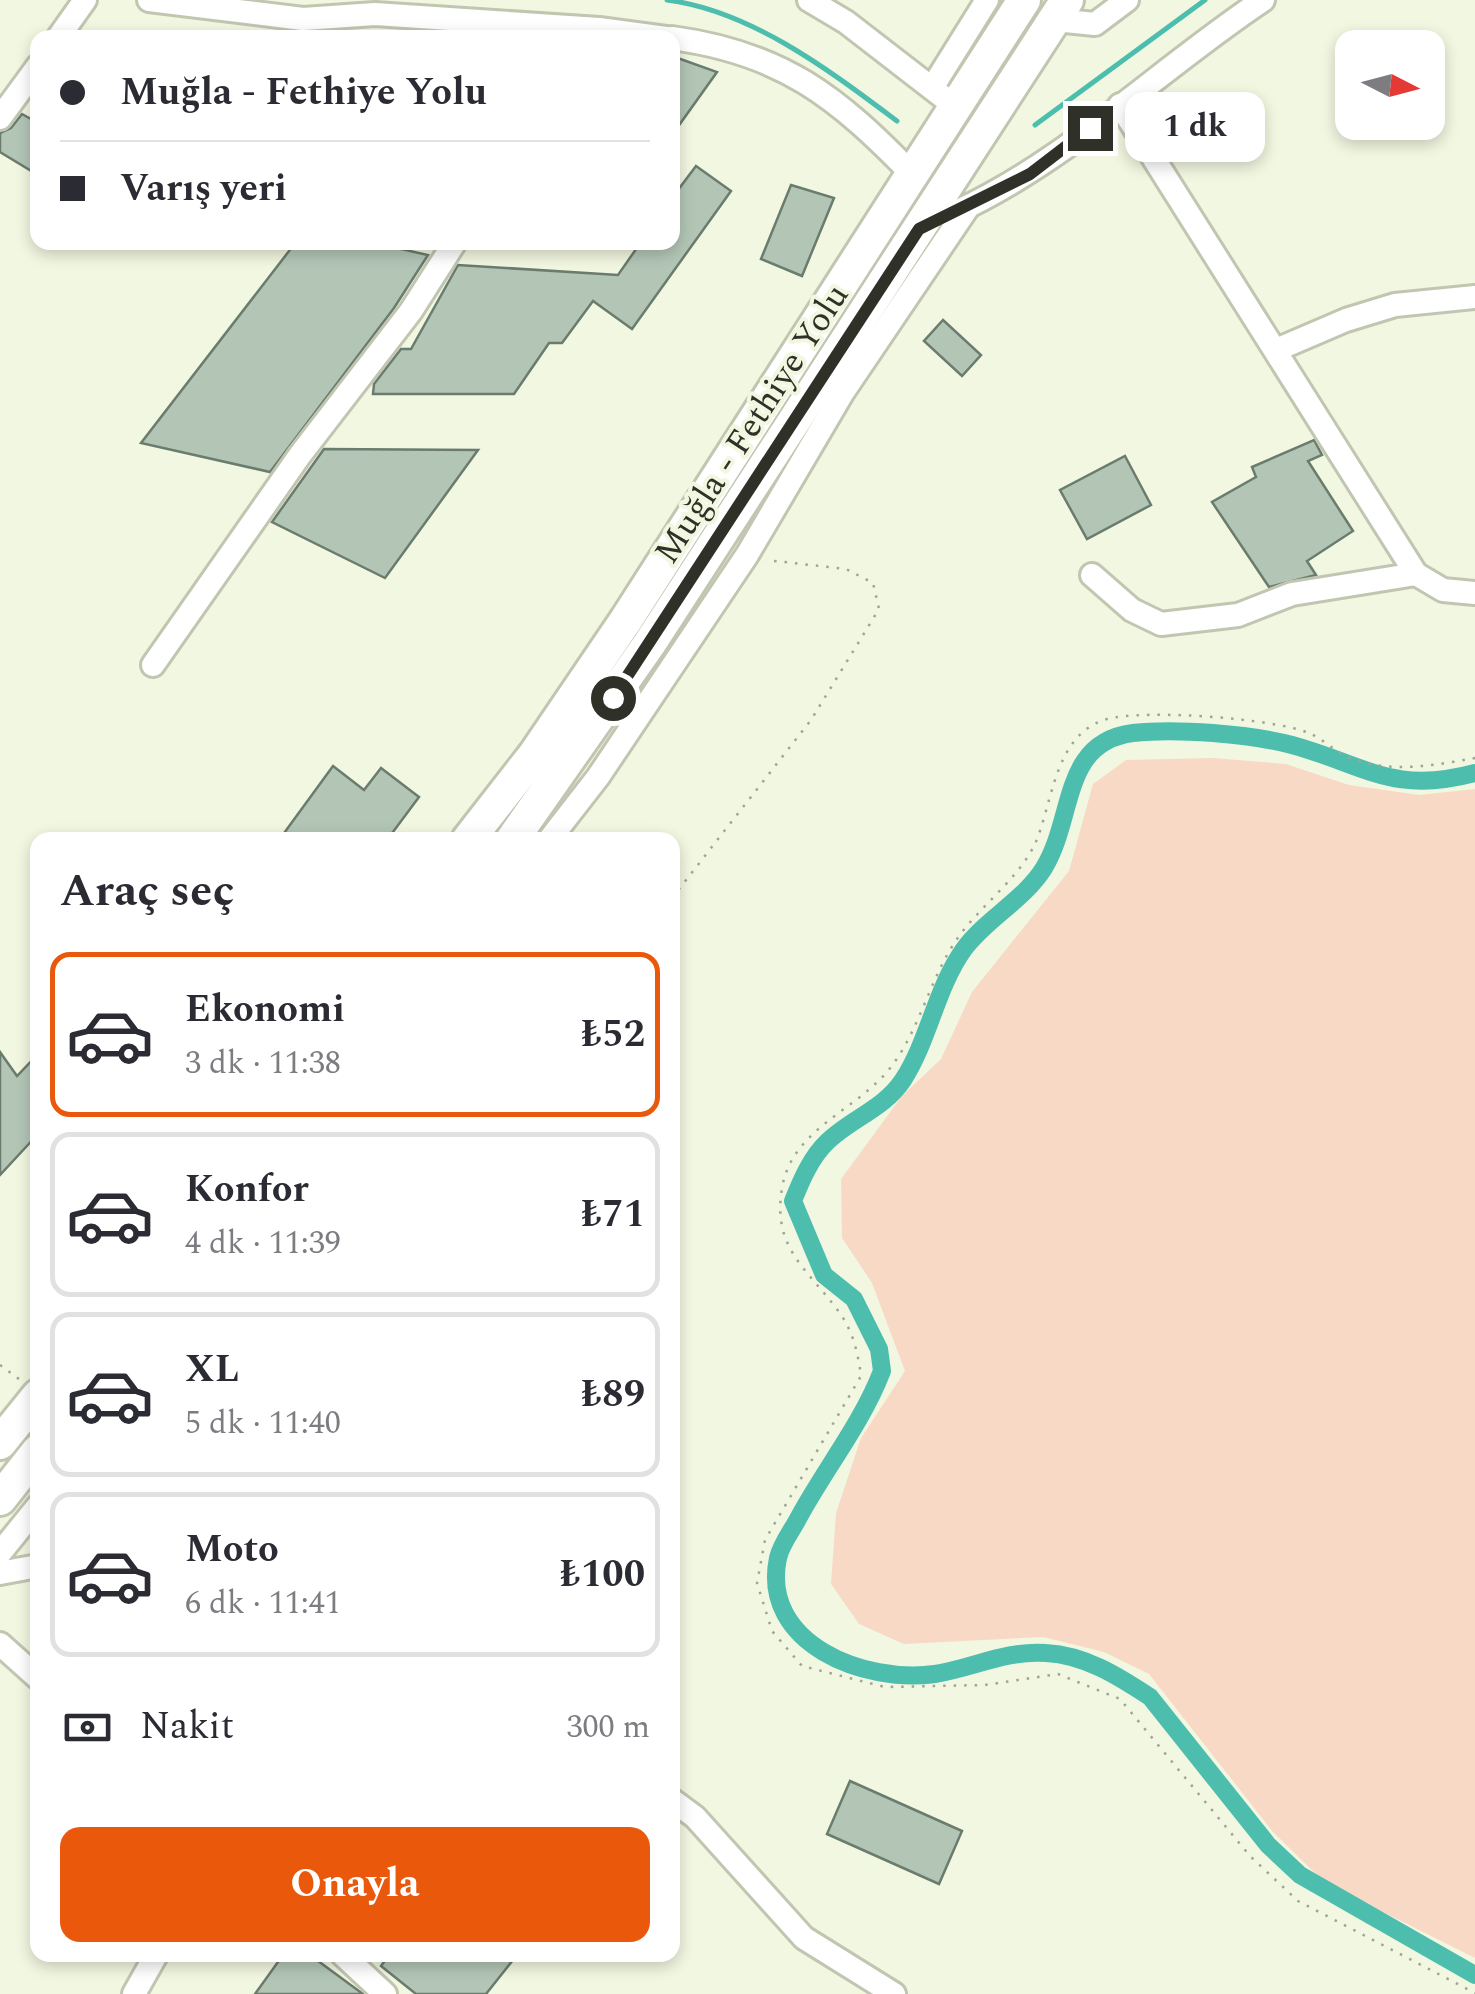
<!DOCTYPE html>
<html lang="tr">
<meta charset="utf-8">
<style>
:root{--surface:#fff;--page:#f2f2f3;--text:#2b2b33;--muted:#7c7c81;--line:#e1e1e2;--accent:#ea580c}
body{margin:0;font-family:Spectral,serif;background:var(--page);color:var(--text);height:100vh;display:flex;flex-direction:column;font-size:38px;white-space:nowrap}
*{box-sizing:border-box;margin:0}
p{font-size:32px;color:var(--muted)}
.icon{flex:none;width:55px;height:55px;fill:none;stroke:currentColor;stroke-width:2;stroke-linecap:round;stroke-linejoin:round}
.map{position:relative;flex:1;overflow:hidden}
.sheet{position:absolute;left:30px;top:832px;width:650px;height:1130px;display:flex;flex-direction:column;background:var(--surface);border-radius:20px;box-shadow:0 5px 15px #0003}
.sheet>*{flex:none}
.banner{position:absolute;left:30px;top:30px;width:650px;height:220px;border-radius:20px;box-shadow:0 5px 15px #0003;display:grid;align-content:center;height:220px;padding:0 30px;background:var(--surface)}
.needle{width:65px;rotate:96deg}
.buttons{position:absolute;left:1335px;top:30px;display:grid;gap:20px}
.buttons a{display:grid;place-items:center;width:110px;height:110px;border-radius:20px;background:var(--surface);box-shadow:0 5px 15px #0003;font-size:50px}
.end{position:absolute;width:45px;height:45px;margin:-22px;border:12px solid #2f3128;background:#fff;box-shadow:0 0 0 5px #fff}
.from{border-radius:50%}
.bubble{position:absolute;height:70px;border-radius:20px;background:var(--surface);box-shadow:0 5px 15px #0003;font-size:32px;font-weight:700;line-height:70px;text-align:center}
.banner b{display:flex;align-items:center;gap:35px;height:95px;font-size:38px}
.banner b+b{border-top:2px solid var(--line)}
.banner i{width:25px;height:25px;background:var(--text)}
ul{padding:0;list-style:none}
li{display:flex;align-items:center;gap:30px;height:165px;margin:0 20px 15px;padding:0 10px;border:5px solid var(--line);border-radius:20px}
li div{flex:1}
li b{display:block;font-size:38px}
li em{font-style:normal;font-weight:700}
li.active{border-color:var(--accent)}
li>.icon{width:90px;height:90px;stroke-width:1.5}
h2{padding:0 30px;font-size:45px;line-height:120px}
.pay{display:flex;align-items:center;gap:25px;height:110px;padding:0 30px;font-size:38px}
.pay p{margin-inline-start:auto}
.action{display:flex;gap:20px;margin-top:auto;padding:20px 30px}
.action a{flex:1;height:115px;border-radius:20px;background:var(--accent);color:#fff;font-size:40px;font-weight:700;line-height:115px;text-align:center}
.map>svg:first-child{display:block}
.green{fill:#f8d9c6}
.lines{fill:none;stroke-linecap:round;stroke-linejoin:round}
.stream{stroke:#4dbeae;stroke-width:5}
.canal{stroke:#4dbeae;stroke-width:18}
.building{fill:#b3c6b6;stroke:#6a7c6e;stroke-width:2.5}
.minor-casing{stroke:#c1c6b1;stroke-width:28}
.highway-casing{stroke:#c1c6b1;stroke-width:38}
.path{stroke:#a0a494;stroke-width:2.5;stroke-dasharray:2.5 8;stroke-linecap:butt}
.minor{stroke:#fff;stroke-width:22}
.highway{stroke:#fff;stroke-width:32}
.route{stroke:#2f3128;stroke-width:12}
.labels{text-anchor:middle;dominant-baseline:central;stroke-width:8;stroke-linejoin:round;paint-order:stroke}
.street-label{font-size:35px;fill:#2f3128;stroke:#f2f7e1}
</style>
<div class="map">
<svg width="1475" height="1994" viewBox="0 0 1475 1994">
<rect width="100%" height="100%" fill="#f2f7e1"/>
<!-- green -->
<polygon class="green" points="1213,758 1286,764 1349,785 1419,795 1475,789 1475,1958 1325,1883 1273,1832 1149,1674 1104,1652 1043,1637 904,1644 859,1624 831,1584 836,1513 861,1438 905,1371 872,1283 842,1238 841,1179 902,1096 941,1059 972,992 1069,871 1093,784 1126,760"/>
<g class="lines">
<!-- stream -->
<g class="stream">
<path d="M667 0C752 11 830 71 897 121"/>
<polyline points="1035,125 1205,0"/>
</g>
<!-- canal -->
<path class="canal" d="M1475 773C1393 795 1365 765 1292 745 1250 734 1176 728 1133 733 1061 742 1075 817 1044 868 1024 900 986 919 964 949 936 988 929 1040 903 1080 884 1109 850 1119 827 1142 811 1157 801 1181 793 1201L824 1275 854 1299 879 1349 882 1371C862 1423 825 1469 799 1517 793 1529 781 1544 778 1558 760 1644 865 1684 935 1674 973 1668 1006 1650 1046 1653 1085 1655 1118 1676 1150 1697L1268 1845 1300 1875 1475 1975"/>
</g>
<!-- building -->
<g class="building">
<polygon points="672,56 717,72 672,135"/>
<polygon points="22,114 38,123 38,175 0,152 0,133 11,128"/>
<polygon points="696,166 731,191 632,329 593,301 562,343 549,343 514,394 373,394 374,384 401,349 411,349 458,265 618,275 641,242 672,242 672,198"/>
<polygon points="791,185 834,198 802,276 761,259"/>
<polygon points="296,242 370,242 428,255 394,308 270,472 141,443"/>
<polygon points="943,320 981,355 962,376 924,341"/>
<polygon points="1314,440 1322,455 1308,461 1353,531 1307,561 1316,575 1269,587 1212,502 1256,477 1252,467"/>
<polygon points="324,449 478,450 385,578 272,522"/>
<polygon points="1125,456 1151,505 1087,539 1060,490"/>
<polygon points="333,766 364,790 381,768 419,797 387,840 279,840"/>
<polygon points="0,1052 17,1076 38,1054 38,1134 0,1175"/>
<polygon points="850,1781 962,1831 939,1884 827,1834"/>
<polygon points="283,1955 310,1955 363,1994 255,1994"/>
<polygon points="389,1955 517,1955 486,1994 416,1994 381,1966"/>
</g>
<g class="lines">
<defs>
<g id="minor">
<polyline points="149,0 303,19 375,14 599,29 666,38"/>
<polyline points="809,0 846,22 956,107"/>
<polyline points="1055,20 1095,24 1127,0"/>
<polyline points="58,38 85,0"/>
<path d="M672 38C783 53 837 97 912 174"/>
<polyline points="932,88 987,0"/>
<polyline points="1120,105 1416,574 1443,590 1475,593"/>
<polyline points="0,118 38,66"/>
<path d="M954 213C1068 161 1159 69 1263 0"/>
<polyline points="1276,350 1346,320 1395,305 1475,297"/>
<polyline points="1092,575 1132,610 1161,624 1238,615 1292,594 1416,574"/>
<polyline points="153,665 300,455 411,311 455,242"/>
<polyline points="549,840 598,777 747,555 843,392 968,207"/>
<polyline points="0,1553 38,1506"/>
<polyline points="0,1573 38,1566"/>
<polyline points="0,1644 38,1678"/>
<polyline points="672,1800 695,1817 804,1938 894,1994"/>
<polyline points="343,1955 385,1994"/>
<polyline points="134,1994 156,1955"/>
</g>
<g id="highway">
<polyline points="468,840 535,754 626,620 1024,0"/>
<polyline points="512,840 650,643 1067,0"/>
<polyline points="0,1443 38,1396"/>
<polyline points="0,1499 38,1451"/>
</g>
</defs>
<!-- minor casing -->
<use href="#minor" class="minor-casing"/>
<!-- highway casing -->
<use href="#highway" class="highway-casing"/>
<!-- path -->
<g class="path">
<path d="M1475 758C1437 765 1393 773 1355 760 1338 755 1325 740 1309 733 1272 718 1145 709 1107 719 1053 734 1053 806 1034 846 1016 881 979 907 957 939 930 978 920 1029 891 1067 857 1111 792 1128 782 1188 772 1249 807 1268 839 1312 853 1331 858 1353 861 1376L765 1540 757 1583 772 1631 802 1666 885 1687 985 1685 1058 1674 1120 1699 1250 1856 1298 1901 1475 1993"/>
<polyline points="672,898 811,720 879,609 873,583 846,569 766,560"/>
<polyline points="0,1365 19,1379"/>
</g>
<!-- minor -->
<use href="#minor" class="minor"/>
<!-- highway -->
<use href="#highway" class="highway"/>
</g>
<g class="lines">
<!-- route -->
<polyline class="route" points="613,698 919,229 1030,174 1090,128"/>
</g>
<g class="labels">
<!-- street labels -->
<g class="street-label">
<text transform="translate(752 424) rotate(-57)">Muğla - Fethiye Yolu</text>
</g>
</g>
</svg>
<div class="buttons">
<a><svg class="needle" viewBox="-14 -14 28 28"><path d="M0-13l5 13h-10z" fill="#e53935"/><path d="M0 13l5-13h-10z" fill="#7c7c81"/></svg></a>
</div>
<i class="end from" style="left:613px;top:698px"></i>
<i class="end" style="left:1090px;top:128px"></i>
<div class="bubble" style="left:1125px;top:92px;width:140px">1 dk</div>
<div class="banner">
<b><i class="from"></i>Muğla - Fethiye Yolu</b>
<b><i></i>Varış yeri</b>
</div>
<section class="sheet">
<h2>Araç seç</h2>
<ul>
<li class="active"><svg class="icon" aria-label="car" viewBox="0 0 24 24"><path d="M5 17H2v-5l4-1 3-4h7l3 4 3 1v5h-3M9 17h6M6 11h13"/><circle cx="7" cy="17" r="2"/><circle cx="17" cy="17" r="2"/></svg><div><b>Ekonomi</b><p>3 dk · 11:38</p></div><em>₺52</em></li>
<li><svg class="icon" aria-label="car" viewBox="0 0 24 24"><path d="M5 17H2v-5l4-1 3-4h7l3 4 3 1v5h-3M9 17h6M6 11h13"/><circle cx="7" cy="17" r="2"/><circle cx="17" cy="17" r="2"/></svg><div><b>Konfor</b><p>4 dk · 11:39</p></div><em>₺71</em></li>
<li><svg class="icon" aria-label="car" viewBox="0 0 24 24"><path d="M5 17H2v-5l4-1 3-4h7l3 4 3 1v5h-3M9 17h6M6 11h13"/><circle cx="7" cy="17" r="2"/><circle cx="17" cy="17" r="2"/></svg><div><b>XL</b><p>5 dk · 11:40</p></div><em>₺89</em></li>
<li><svg class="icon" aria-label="car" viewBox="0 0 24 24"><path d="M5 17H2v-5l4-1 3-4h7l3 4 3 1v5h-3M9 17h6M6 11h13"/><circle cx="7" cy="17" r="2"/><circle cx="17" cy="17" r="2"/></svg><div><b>Moto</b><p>6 dk · 11:41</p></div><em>₺100</em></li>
</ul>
<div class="pay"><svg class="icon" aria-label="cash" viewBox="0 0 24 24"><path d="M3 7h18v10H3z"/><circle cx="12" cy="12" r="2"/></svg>Nakit<p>300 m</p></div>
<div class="action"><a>Onayla</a></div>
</section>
</div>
